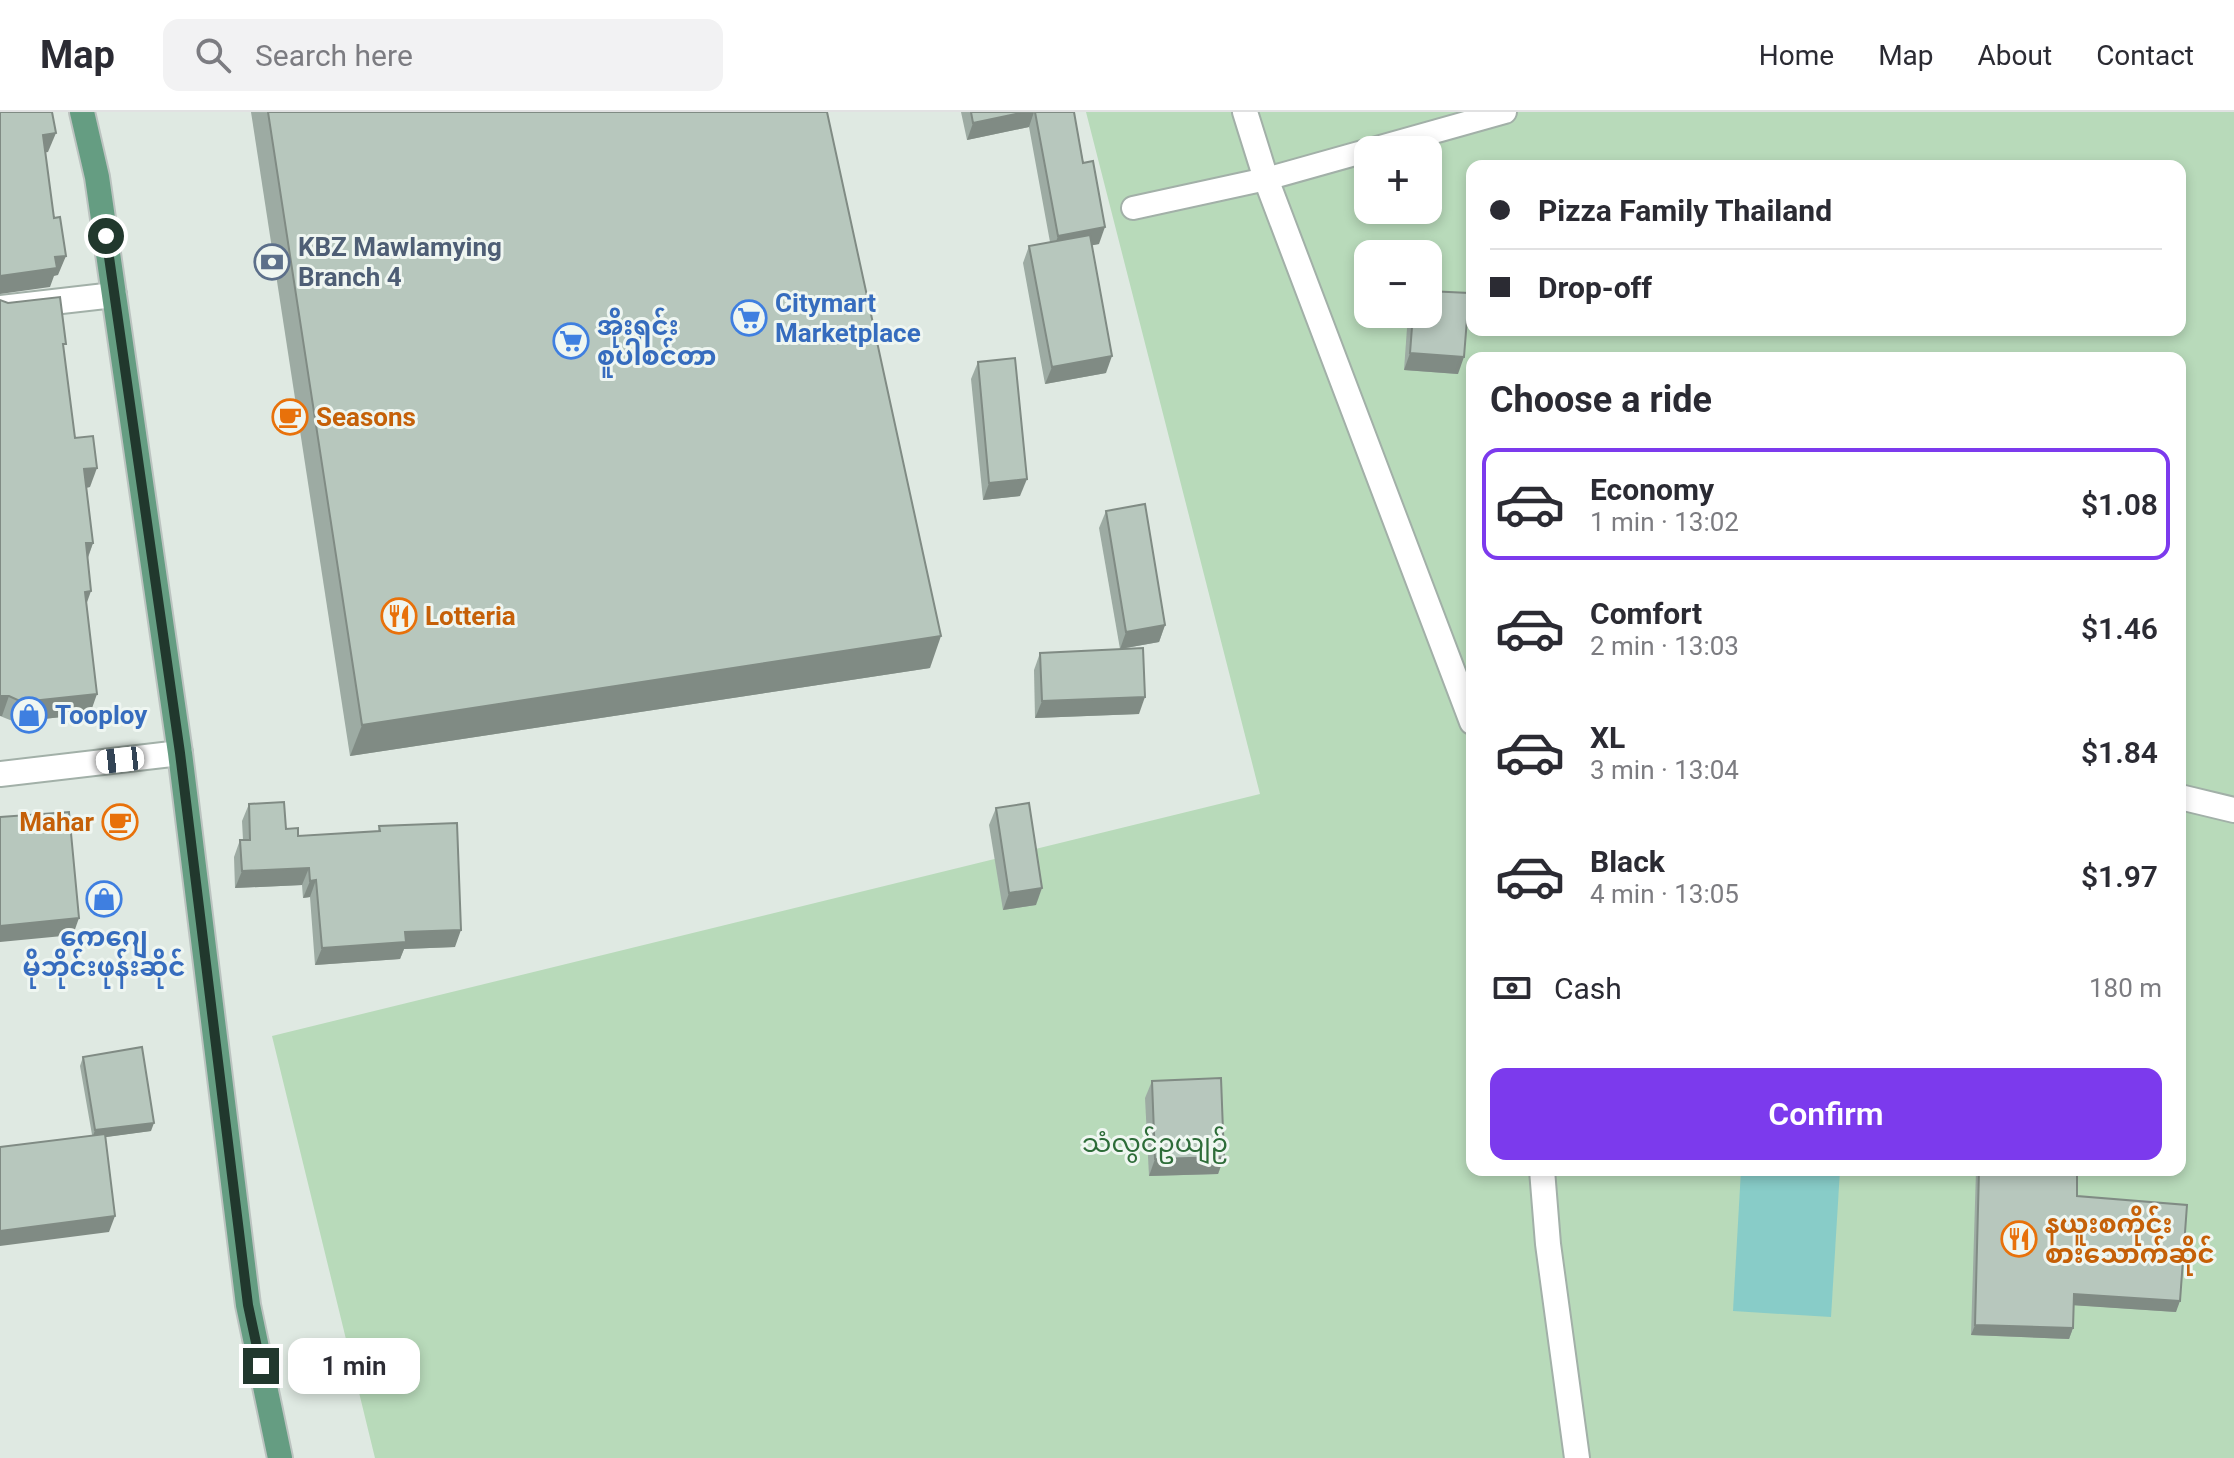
<!DOCTYPE html>
<meta charset="utf-8">
<style>
:root{--surface:#fff;--page:#f2f2f3;--text:#2b2b33;--muted:#7c7c81;--line:#e1e1e2;--accent:#7c3aed}
body{margin:0;font-family:Roboto,"Noto Sans Myanmar",sans-serif;background:var(--page);color:var(--text);height:100vh;display:flex;flex-direction:column;font-size:30px;white-space:nowrap}
*{box-sizing:border-box;margin:0}
p{font-size:26px;color:var(--muted)}
.icon{flex:none;width:44px;height:44px;fill:none;stroke:currentColor;stroke-width:2;stroke-linecap:round;stroke-linejoin:round}
.map{position:relative;flex:1;overflow:hidden}
.side{position:absolute;left:1466px;top:240px;width:720px;height:824px;display:flex;flex-direction:column;background:var(--surface);border-radius:16px;box-shadow:0 4px 12px #0003}
.side>*{flex:none}
.guide{position:absolute;left:1466px;top:48px;width:720px;height:176px;border-radius:16px;box-shadow:0 4px 12px #0003;display:grid;align-content:center;height:176px;padding:0 24px;background:var(--surface)}
.fabs{position:absolute;left:1354px;top:24px;display:grid;gap:16px}
.fabs a{display:grid;place-items:center;width:88px;height:88px;border-radius:16px;background:var(--surface);box-shadow:0 4px 12px #0003;font-size:40px}
.end{position:absolute;width:36px;height:36px;margin:-18px;border:10px solid #21382d;background:#fff;box-shadow:0 0 0 4px #fff}
.from{border-radius:50%}
.bubble{position:absolute;height:56px;border-radius:16px;background:var(--surface);box-shadow:0 4px 12px #0003;font-size:26px;font-weight:600;line-height:56px;text-align:center}
.car{position:absolute;width:24px;height:48px;margin:-24px -12px;border-radius:10px;box-shadow:0 0 6px 2px #0007;background:linear-gradient(#fff 24%,#345 0 40%,#fff 0 76%,#345 0 86%,#fff 0)}
.guide b{display:flex;align-items:center;gap:28px;height:76px;font-size:30px}
.guide b+b{border-top:2px solid var(--line)}
.guide i{width:20px;height:20px;background:var(--text)}
ul{padding:0;list-style:none}
li{display:flex;align-items:center;gap:24px;height:112px;margin:0 16px 12px;padding:0 8px;border:4px solid transparent;border-radius:16px}
li div{flex:1}
li b{display:block;font-size:30px}
li em{font-style:normal;font-weight:600}
li.selected{border-color:var(--accent)}
li>.icon{width:72px;height:72px;stroke-width:1.5}
h2{padding:0 24px;font-size:36px;line-height:96px}
.pay{display:flex;align-items:center;gap:20px;height:88px;padding:0 24px;font-size:30px}
.pay p{margin-inline-start:auto}
.cta{display:flex;gap:16px;margin-top:auto;padding:16px 24px}
.cta a{flex:1;height:92px;border-radius:16px;background:var(--accent);color:#fff;font-size:32px;font-weight:600;line-height:92px;text-align:center}
header{display:flex;align-items:center;gap:48px;box-sizing:border-box;height:112px;padding:0 40px;background:var(--surface);border-bottom:2px solid var(--line)}
header strong{font-size:38px}
nav{display:flex;gap:44px;margin-inline-start:auto;font-size:28px}
.search{width:560px;height:72px;background:var(--page);display:flex;align-items:center;gap:20px;box-sizing:border-box;padding:0 28px;border-radius:16px;color:var(--muted);font-size:30px}
.map>svg:first-child{display:block}
.green{fill:#b8daba;fill-rule:evenodd}
.water{fill:#88ccc8}
.lines{fill:none;stroke-linecap:round;stroke-linejoin:round}
.service-casing{stroke:#a2b0a8;stroke-width:26}
.minor-casing{stroke:#a2b0a8;stroke-width:28}
.primary-casing{stroke:#bcc3c0;stroke-width:28}
.service{stroke:#fff;stroke-width:22}
.minor{stroke:#fff;stroke-width:24}
.primary{stroke:#659d82;stroke-width:24}
.wall{fill:#9daba3}
.shaded-wall{fill:#808b84}
.building{fill:#b7c7bd;stroke:#808b84;stroke-width:2}
.route{stroke:#21382d;stroke-width:10}
.labels{text-anchor:middle;dominant-baseline:central;stroke-width:6;stroke-linejoin:round;paint-order:stroke}
.service-label{font-size:26px;font-weight:bold;fill:#4e5e75;stroke:#eff6f1;text-anchor:start}
.shop-label{font-size:26px;font-weight:bold;fill:#366cbe;stroke:#eff6f1;text-anchor:start}
.food-label{font-size:26px;font-weight:bold;fill:#c56008;stroke:#eff6f1;text-anchor:start}
.park-label{font-size:26px;fill:#2d6c38;stroke:#eff6f1}
</style>
<header>
<strong>Map</strong>
<div class="search"><svg class="icon" aria-label="search" viewBox="0 0 24 24"><circle cx="10" cy="10" r="6"/><path d="M15 15l6 6"/></svg>Search here</div>
<nav><a>Home</a><a>Map</a><a>About</a><a>Contact</a></nav>
</header>
<div class="map">
<svg width="2234" height="1346" viewBox="0 0 2234 1346">
<rect width="100%" height="100%" fill="#dfe9e2"/>
<!-- green -->
<path class="green" d="M1086 0H2234V1346H375L272 924 1260 682ZM1368 38H1428V98H1368ZM1472 54H2180V218H1472ZM1368 142H1428V202H1368ZM1472 246H2180V1058H1472Z"/>
<!-- water -->
<polygon class="water" points="1741,1058 1840,1058 1831,1205 1733,1199"/>
<g class="lines">
<defs>
<polyline id="service" points="1133,96 1266,67 1505,0"/>
<g id="minor">
<polyline points="1245,0 1266,67 1472,610"/>
<polyline points="0,196 114,183"/>
<polyline points="0,662 180,641"/>
<polyline points="2180,685 2234,698"/>
<polyline points="1542,1058 1548,1132 1577,1346"/>
</g>
<polyline id="primary" points="82,0 97,65 180,641 248,1193 280,1346"/>
</defs>
<!-- service casing -->
<use href="#service" class="service-casing"/>
<!-- minor casing -->
<use href="#minor" class="minor-casing"/>
<!-- primary casing -->
<use href="#primary" class="primary-casing"/>
<!-- service -->
<use href="#service" class="service"/>
<!-- minor -->
<use href="#minor" class="minor"/>
<!-- primary -->
<use href="#primary" class="primary"/>
</g>
<!-- wall -->
<g class="wall">
<polygon points="251,0 827,0 930,556 350,644"/>
<polygon points="961,0 1074,0 1099,132 1092,133 1106,261 1045,272 1023,151 1029,134 1050,130 1029,15 967,28"/>
<polygon points="0,188 64,238 75,326 90,375 86,376 93,431 88,446 86,493 90,602 15,610 0,604"/>
<polygon points="1408,202 1428,202 1458,262 1404,258"/>
<polygon points="978,250 1020,384 983,388 971,267"/>
<polygon points="1106,399 1165,513 1159,530 1120,537 1099,416"/>
<polygon points="1040,541 1139,602 1035,606 1034,558"/>
<polygon points="249,692 298,724 378,719 379,714 455,835 404,837 400,847 315,853 310,785 303,786 302,773 235,776 234,745 240,728 243,728 242,709"/>
<polygon points="996,696 1036,793 1003,798 989,713"/>
<polygon points="83,945 151,1019 105,1025 109,1120 80,954"/>
<polygon points="1152,969 1224,1045 1218,1062 1149,1064 1145,986"/>
<polygon points="1976,1058 2077,1058 2077,1084 2176,1200 2074,1193 2073,1216 2069,1227 1971,1223"/>
</g>
<!-- shaded-wall -->
<g class="shaded-wall">
<polygon points="1025,0 1034,0 1029,15 967,28 973,11"/>
<polygon points="56,21 48,40 36,42 43,23"/>
<polygon points="1105,115 1099,132 1052,141 1058,124"/>
<polygon points="66,144 58,163 54,164 50,175 0,182 0,164 55,145"/>
<polygon points="1410,241 1464,245 1458,262 1404,258"/>
<polygon points="1112,244 1106,261 1045,272 1052,255"/>
<polygon points="97,356 90,375 77,377 84,357"/>
<polygon points="1027,367 1020,384 983,388 989,371"/>
<polygon points="86,431 93,431 86,450"/>
<polygon points="91,479 84,499 85,480"/>
<polygon points="1165,513 1159,530 1120,537 1126,520"/>
<polygon points="941,524 930,556 350,644 362,613"/>
<polygon points="97,582 90,602 15,610 22,590"/>
<polygon points="0,584 9,584 2,604 0,604"/>
<polygon points="1145,585 1139,602 1035,606 1042,589"/>
<polygon points="309,756 302,773 235,776 242,759"/>
<polygon points="316,768 310,785 303,786 310,769"/>
<polygon points="1042,776 1036,793 1003,798 1009,781"/>
<polygon points="79,806 73,823 0,830 0,814"/>
<polygon points="461,818 455,835 404,837 400,847 315,853 322,836 405,820"/>
<polygon points="154,1011 151,1019 92,1027 95,1018"/>
<polygon points="1224,1045 1218,1062 1149,1064 1155,1047"/>
<polygon points="115,1104 109,1120 0,1134 0,1119"/>
<polygon points="2074,1182 2180,1189 2176,1200 2070,1193"/>
<polygon points="1975,1213 2073,1216 2069,1227 1971,1223"/>
</g>
<!-- building -->
<g class="building">
<polygon points="0,0 52,0 56,21 43,23 54,106 60,105 66,144 55,145 57,156 0,164"/>
<polygon points="268,0 827,0 941,524 362,613"/>
<polygon points="971,0 1025,0 973,11"/>
<polygon points="1035,0 1074,0 1083,51 1093,49 1105,115 1058,124"/>
<polygon points="1090,123 1112,244 1052,255 1029,134"/>
<polygon points="1428,179 1469,181 1464,245 1410,241 1413,202 1428,202"/>
<polygon points="60,185 66,232 63,232 75,326 93,324 97,356 84,357 93,431 86,431 91,479 85,480 97,582 22,590 9,584 0,584 0,188 8,191"/>
<polygon points="1015,246 1027,367 989,371 978,250"/>
<polygon points="1145,392 1165,513 1126,520 1106,399"/>
<polygon points="1143,536 1145,585 1042,589 1040,541"/>
<polygon points="284,690 286,717 298,716 298,724 380,719 379,714 457,711 461,818 405,820 406,830 322,836 316,768 310,769 309,756 242,759 240,728 250,728 249,692"/>
<polygon points="1029,691 1042,776 1009,781 996,696"/>
<polygon points="69,700 79,806 0,814 0,705"/>
<polygon points="142,935 154,1011 95,1018 83,945"/>
<polygon points="1221,966 1224,1045 1155,1047 1152,969"/>
<polygon points="105,1022 115,1104 0,1119 0,1035"/>
<polygon points="1979,1058 2077,1058 2077,1084 2187,1093 2180,1189 2074,1182 2073,1216 1975,1213"/>
</g>
<g class="lines">
<!-- route -->
<polyline class="route" points="106,124 180,641 248,1193 261,1254"/>
</g>
<!-- icons -->
<defs>
<symbol id="bank-ring" viewBox="-11 -11 22 22"><circle r="9.5" fill="#eff6f1" stroke="#5c6f8a" stroke-width="1.5"/><path d="M-6-4H6V4H-6ZM0-2.3a2.3 2.3 0 1 0 0 4.6a2.3 2.3 0 1 0 0-4.6Z" fill="#5c6f8a"/></symbol>
<symbol id="supermarket-ring" viewBox="-11 -11 22 22"><circle r="9.5" fill="#eff6f1" stroke="#3f7fe0" stroke-width="1.5"/><path d="M-6-5.5h2.5l.6 2H6L4.5 2H-2.5L-4.4-4H-6ZM-1.5 3.2a1.3 1.3 0 1 0 .1 0ZM3 3.2a1.3 1.3 0 1 0 .1 0Z" fill="#3f7fe0"/></symbol>
<symbol id="cafe-ring" viewBox="-11 -11 22 22"><circle r="9.5" fill="#eff6f1" stroke="#e8710a" stroke-width="1.5"/><path d="M-5.5-4.5H6V0H3Q3 3.5 0 3.5H-2.5Q-5.5 3.5-5.5 0ZM3-3.2v2h1.7v-2ZM-6 4.5H4V6H-6Z" fill="#e8710a"/></symbol>
<symbol id="restaurant-ring" viewBox="-11 -11 22 22"><circle r="9.5" fill="#eff6f1" stroke="#e8710a" stroke-width="1.5"/><path d="M-5-6h1v4h1v-4h1v4h1v-4h1v5L-1.5 .5V6h-2V.5L-5-1ZM5-6V6H3V1.5H1.5Q1.5-4 5-6Z" fill="#e8710a"/></symbol>
<symbol id="shop-ring" viewBox="-11 -11 22 22"><circle r="9.5" fill="#eff6f1" stroke="#3f7fe0" stroke-width="1.5"/><path d="M-5-2.5h2.3a2.7 3.5 0 0 1 5.4 0H5L5.5 6h-11ZM-1.5-2.5h3a1.5 2.3 0 0 0-3 0Z" fill="#3f7fe0"/></symbol>
</defs>
<g fill-rule="evenodd">
<use href="#bank-ring" x="252" y="130" width="40" height="40"/>
<use href="#supermarket-ring" x="729" y="186" width="40" height="40"/>
<use href="#supermarket-ring" x="551" y="209" width="40" height="40"/>
<use href="#cafe-ring" x="270" y="285" width="40" height="40"/>
<use href="#restaurant-ring" x="379" y="484" width="40" height="40"/>
<use href="#shop-ring" x="9" y="583" width="40" height="40"/>
<use href="#cafe-ring" x="100" y="690" width="40" height="40"/>
<use href="#shop-ring" x="84" y="767" width="40" height="40"/>
<use href="#restaurant-ring" x="1999" y="1107" width="40" height="40"/>
</g>
<g class="labels">
<!-- service labels -->
<g class="service-label">
<text x="298" y="135">KBZ Mawlamying<tspan x="298" dy="30">Branch 4</tspan></text>
</g>
<!-- shop labels -->
<g class="shop-label">
<text x="775" y="191">Citymart<tspan x="775" dy="30">Marketplace</tspan></text>
<text x="597" y="214">အိုးရှင်း<tspan x="597" dy="30">စူပါစင်တာ</tspan></text>
<text x="55" y="603">Tooploy</text>
<text x="104" y="825" text-anchor="middle">ကေဂျေ<tspan x="104" dy="30">မိုဘိုင်းဖုန်းဆိုင်</tspan></text>
</g>
<!-- food labels -->
<g class="food-label">
<text x="316" y="305">Seasons</text>
<text x="425" y="504">Lotteria</text>
<text x="94" y="710" text-anchor="end">Mahar</text>
<text x="2045" y="1112">နယူးစကိုင်း<tspan x="2045" dy="30">စားသောက်ဆိုင်</tspan></text>
</g>
<!-- park labels -->
<g class="park-label">
<text x="1155" y="1031">သံလွင်ဥယျဉ်</text>
</g>
</g>
</svg>
<div class="fabs">
<a>+</a>
<a>−</a>
</div>
<i class="end from" style="left:106px;top:124px"></i>
<i class="end" style="left:261px;top:1254px"></i>
<div class="bubble" style="left:288px;top:1226px;width:132px">1 min</div>
<i class="car" style="left:120px;top:648px;rotate:264deg"></i>
<div class="guide">
<b><i class="from"></i>Pizza Family Thailand</b>
<b><i></i>Drop-off</b>
</div>
<section class="side">
<h2>Choose a ride</h2>
<ul>
<li class="selected"><svg class="icon" aria-label="car" viewBox="0 0 24 24"><path d="M5 17H2v-5l4-1 3-4h7l3 4 3 1v5h-3M9 17h6M6 11h13"/><circle cx="7" cy="17" r="2"/><circle cx="17" cy="17" r="2"/></svg><div><b>Economy</b><p>1 min · 13:02</p></div><em>$1.08</em></li>
<li><svg class="icon" aria-label="car" viewBox="0 0 24 24"><path d="M5 17H2v-5l4-1 3-4h7l3 4 3 1v5h-3M9 17h6M6 11h13"/><circle cx="7" cy="17" r="2"/><circle cx="17" cy="17" r="2"/></svg><div><b>Comfort</b><p>2 min · 13:03</p></div><em>$1.46</em></li>
<li><svg class="icon" aria-label="car" viewBox="0 0 24 24"><path d="M5 17H2v-5l4-1 3-4h7l3 4 3 1v5h-3M9 17h6M6 11h13"/><circle cx="7" cy="17" r="2"/><circle cx="17" cy="17" r="2"/></svg><div><b>XL</b><p>3 min · 13:04</p></div><em>$1.84</em></li>
<li><svg class="icon" aria-label="car" viewBox="0 0 24 24"><path d="M5 17H2v-5l4-1 3-4h7l3 4 3 1v5h-3M9 17h6M6 11h13"/><circle cx="7" cy="17" r="2"/><circle cx="17" cy="17" r="2"/></svg><div><b>Black</b><p>4 min · 13:05</p></div><em>$1.97</em></li>
</ul>
<div class="pay"><svg class="icon" aria-label="cash" viewBox="0 0 24 24"><path d="M3 7h18v10H3z"/><circle cx="12" cy="12" r="2"/></svg>Cash<p>180 m</p></div>
<div class="cta"><a>Confirm</a></div>
</section>
</div>
